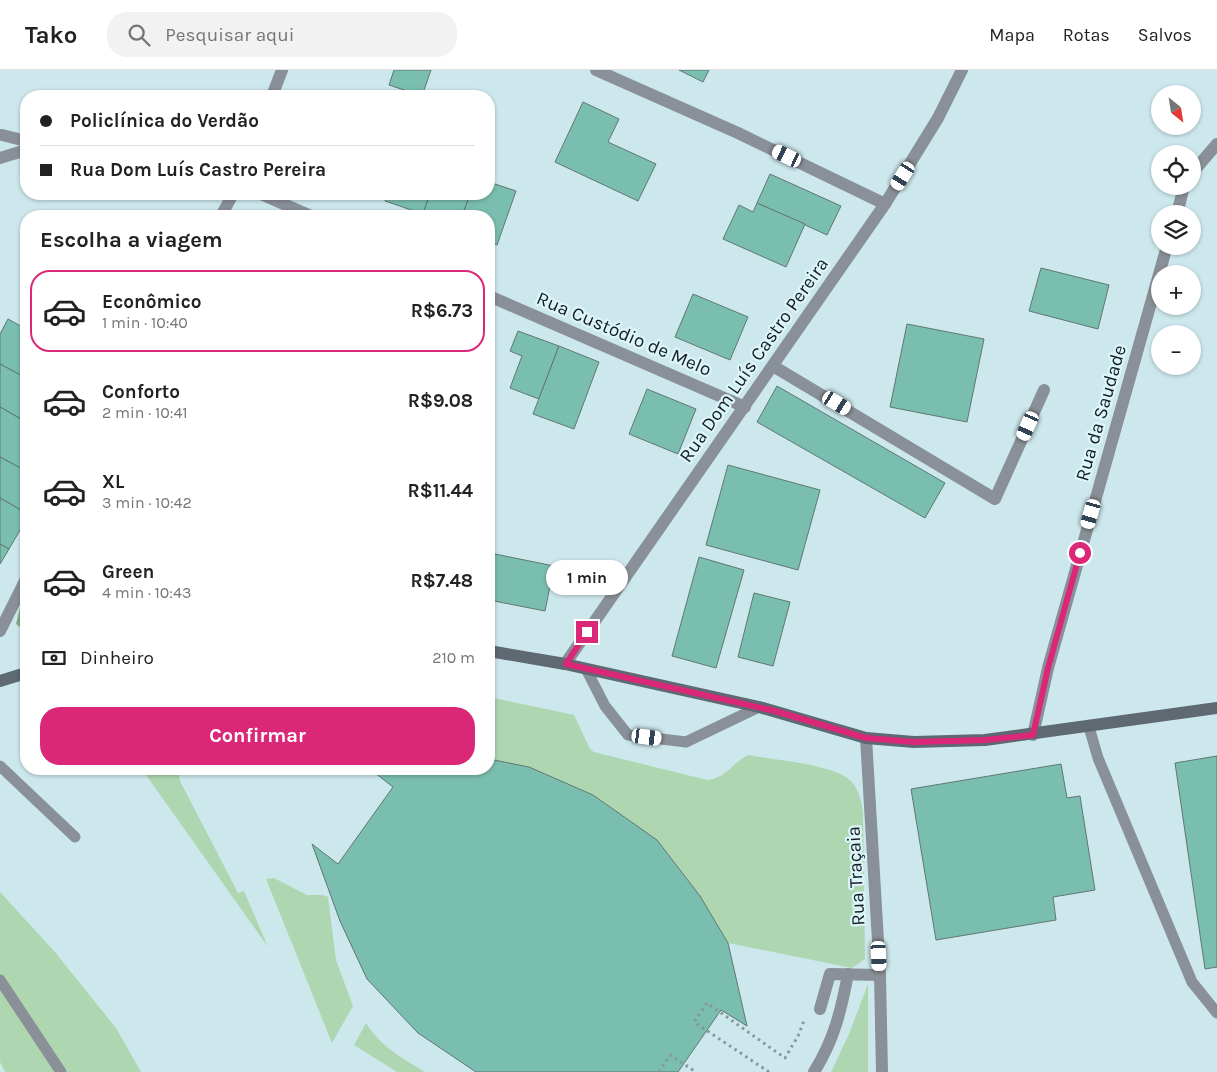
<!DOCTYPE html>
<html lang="pt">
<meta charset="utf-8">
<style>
:root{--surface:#fff;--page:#f2f2f2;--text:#222;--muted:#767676;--line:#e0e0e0;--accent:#db2777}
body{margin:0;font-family:Karla,sans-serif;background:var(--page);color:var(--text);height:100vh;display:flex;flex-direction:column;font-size:19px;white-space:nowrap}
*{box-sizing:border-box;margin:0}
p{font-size:16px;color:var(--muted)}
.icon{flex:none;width:28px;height:28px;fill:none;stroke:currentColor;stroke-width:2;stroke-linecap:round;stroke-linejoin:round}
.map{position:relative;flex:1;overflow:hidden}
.panel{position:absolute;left:20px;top:140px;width:475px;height:565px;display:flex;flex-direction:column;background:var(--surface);border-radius:20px;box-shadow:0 1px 4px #0004}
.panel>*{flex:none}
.guide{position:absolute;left:20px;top:20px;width:475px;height:110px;border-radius:20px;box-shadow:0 1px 4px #0004;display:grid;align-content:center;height:110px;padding:0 20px;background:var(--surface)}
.needle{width:32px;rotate:150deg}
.buttons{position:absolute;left:1151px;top:15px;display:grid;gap:10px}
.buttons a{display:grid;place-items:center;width:50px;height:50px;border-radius:50%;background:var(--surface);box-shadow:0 1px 4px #0004;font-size:25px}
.end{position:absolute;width:22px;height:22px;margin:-11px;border:6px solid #db2777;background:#fff;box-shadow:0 0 0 2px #fff}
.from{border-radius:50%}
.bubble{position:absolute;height:35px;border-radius:18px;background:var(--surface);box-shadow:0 1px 4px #0004;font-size:16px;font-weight:700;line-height:35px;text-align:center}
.car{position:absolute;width:15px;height:30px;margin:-15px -8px;border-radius:6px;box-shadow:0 0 4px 1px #0007;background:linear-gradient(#fff 24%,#345 0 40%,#fff 0 76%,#345 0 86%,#fff 0)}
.guide b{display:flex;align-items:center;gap:18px;height:48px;font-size:19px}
.guide b+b{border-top:1px solid var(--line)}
.guide i{width:12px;height:12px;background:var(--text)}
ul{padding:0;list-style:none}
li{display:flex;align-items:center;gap:15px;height:82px;margin:0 10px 8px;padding:0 10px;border:2px solid transparent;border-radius:20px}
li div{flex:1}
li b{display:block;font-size:19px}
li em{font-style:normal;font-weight:700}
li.active{border-color:var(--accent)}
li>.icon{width:45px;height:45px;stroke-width:1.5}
h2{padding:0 20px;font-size:22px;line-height:60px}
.pay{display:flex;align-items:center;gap:12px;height:55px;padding:0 20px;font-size:19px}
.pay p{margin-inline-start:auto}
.action{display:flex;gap:10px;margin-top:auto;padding:10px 20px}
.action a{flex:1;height:58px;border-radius:20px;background:var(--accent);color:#fff;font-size:20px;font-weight:700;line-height:58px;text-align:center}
header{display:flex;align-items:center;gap:30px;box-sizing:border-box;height:70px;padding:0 25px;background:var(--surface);border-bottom:1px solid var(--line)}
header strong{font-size:24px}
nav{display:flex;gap:28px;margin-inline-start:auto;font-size:18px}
.search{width:350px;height:45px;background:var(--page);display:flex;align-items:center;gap:12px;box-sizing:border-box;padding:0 18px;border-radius:20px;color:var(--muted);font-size:19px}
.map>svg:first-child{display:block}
.green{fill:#aed6b0}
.forest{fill:#83ae87}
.building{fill:#7abeaf;stroke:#607771}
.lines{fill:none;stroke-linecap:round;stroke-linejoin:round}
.path{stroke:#84989c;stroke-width:3;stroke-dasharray:2.5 4;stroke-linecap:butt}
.lane{stroke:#899097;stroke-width:11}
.street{stroke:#899097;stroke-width:12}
.secondary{stroke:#5f6972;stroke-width:12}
.route{stroke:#db2777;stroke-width:6}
.labels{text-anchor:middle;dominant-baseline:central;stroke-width:4.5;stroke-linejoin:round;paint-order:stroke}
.street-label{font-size:19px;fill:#141d1f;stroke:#dbf5fa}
</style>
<header>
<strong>Tako</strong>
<div class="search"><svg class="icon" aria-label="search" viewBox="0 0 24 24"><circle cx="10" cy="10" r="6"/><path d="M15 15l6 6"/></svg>Pesquisar aqui</div>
<nav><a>Mapa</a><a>Rotas</a><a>Salvos</a></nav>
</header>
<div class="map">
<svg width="1217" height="1002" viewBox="0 0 1217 1002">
<rect width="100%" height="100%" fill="#cde8ed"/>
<!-- green -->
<g class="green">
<path d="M489 627 574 645 590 679 594 682 707 710C730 707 732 691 749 685 773 690 834 694 851 711 859 720 862 732 863 744L865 889 852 898 728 873 700 826 657 770 593 725 529 697 489 689Z"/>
<polygon points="144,699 178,699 180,711 238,823 244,821 268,877 146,705"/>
<polygon points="274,808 307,825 323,825 328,827 336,890 353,936 332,973 266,809"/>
<polygon points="0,822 54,881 116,958 141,1002 5,1002 0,992"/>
<polygon points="868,914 868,1002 831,1002 849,964"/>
<path d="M366 953C380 976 402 988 425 1002H397L354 975Z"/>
</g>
<!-- forest -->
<polygon class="forest" points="26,527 26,562 16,554 20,538"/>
<!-- building -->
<g class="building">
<polygon points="394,0 431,0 422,26 389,15"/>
<polygon points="679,0 709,0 703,12"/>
<polygon points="583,32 619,49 608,72 656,94 638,131 555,92"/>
<polygon points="770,104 841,136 827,165 757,133"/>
<polygon points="489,112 516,121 497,175 489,172 489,146 462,146 470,124 489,124"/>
<polygon points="388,124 430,124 423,144 385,131"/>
<polygon points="430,124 470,124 462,146 422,146"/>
<polygon points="757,133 805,154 786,197 723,169 739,135 753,142"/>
<polygon points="1041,198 1109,215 1098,259 1029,241"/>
<polygon points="693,224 748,247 730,290 675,267"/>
<polygon points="8,249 26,259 26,308 0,294 0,264"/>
<polygon points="907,254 984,269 967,352 890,337"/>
<polygon points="518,261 559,276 539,329 510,318 522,286 510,281"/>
<polygon points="559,276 599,292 574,359 533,344"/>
<polygon points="0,294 26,308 26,352 0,337"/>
<polygon points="777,316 945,413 925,448 757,352"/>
<polygon points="647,319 696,339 678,384 629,364"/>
<polygon points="0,337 26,352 26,401 0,387"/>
<polygon points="0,387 26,401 26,443 0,428"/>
<polygon points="728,395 820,420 798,500 706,475"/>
<polygon points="0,428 26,443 26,450 9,479 0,474"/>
<polygon points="0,474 9,479 0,494"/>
<polygon points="495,484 554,496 545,541 489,530 489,513"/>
<polygon points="699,487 744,500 716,598 672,586"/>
<polygon points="754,523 790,532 773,596 738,587"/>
<polygon points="1217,686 1217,897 1205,899 1175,693"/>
<polygon points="489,689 529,697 593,725 657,770 700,826 728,873 747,956 721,940 678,1002 476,1002 418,963 367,909 340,851 312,774 338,794 393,717 370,699 489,699"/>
<polygon points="1061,694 1067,728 1080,726 1095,820 1053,827 1056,850 936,870 911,719"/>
</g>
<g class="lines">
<!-- path -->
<g class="path">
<polyline points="659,1002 670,985 696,1002"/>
<polyline points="769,1002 694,952 707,933 785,988 798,966 805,948"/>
</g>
<!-- lane -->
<g class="lane">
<polyline points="586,599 605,636 628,665 686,672 759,637"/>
<polyline points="1089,657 1098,688 1192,912 1217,943"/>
<polyline points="0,696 75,767"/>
<polyline points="0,910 61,1002"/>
</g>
<!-- street -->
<g class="street">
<polyline points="596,0 738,63 885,134"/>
<polyline points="272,26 282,0"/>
<polyline points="2,65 26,71"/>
<polyline points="0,88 26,80"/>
<polyline points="1192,103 1217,74"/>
<polyline points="261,124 311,146"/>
<polyline points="1177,144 1184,116"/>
<polyline points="221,146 233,124"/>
<polyline points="489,226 745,337"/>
<polyline points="773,296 995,429 1044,320"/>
<polyline points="0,561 26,509"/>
<polyline points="565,594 885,134 938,48 962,0"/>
<polyline points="1033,665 1048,598 1167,176"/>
<polyline points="866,668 880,905 882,1002"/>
<polyline points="820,939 830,904 880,905"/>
<path d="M814 1002C834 970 841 941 848 904"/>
</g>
<!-- secondary -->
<g class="secondary">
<polyline points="489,581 565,594 759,637 866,668 914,672 985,670 1217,638"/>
<polyline points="0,611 26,603"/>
</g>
</g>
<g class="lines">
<!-- route -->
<polyline class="route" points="587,562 566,594 775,641 866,668 914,672 985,670 1033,665 1048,598 1080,483"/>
</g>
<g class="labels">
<!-- street labels -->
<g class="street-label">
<text transform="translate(624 264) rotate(23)">Rua Custódio de Melo</text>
<text transform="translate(754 290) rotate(-55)">Rua Dom Luís Castro Pereira</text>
<text transform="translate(1101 343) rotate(-74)">Rua da Saudade</text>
<text transform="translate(856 806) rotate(-93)">Rua Traçaia</text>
</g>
</g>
</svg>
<div class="buttons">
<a><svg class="needle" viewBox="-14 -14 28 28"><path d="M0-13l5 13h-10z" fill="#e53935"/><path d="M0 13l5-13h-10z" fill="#767676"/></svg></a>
<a><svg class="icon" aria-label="locate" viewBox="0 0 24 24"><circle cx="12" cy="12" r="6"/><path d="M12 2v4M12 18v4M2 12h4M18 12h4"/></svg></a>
<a><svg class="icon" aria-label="layers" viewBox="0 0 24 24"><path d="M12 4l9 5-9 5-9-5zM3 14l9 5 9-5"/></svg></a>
<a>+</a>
<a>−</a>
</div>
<i class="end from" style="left:1080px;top:483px"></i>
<i class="end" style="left:587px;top:562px"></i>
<div class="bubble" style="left:546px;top:490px;width:82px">1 min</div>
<i class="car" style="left:787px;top:86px;rotate:296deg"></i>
<i class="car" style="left:903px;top:106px;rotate:212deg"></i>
<i class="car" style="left:837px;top:333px;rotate:121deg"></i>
<i class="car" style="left:1028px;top:356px;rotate:204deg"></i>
<i class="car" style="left:1091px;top:444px;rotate:196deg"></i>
<i class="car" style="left:647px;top:667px;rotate:97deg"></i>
<i class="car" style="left:879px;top:886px;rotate:177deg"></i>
<div class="guide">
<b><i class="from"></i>Policlínica do Verdão</b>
<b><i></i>Rua Dom Luís Castro Pereira</b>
</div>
<section class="panel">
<h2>Escolha a viagem</h2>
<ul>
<li class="active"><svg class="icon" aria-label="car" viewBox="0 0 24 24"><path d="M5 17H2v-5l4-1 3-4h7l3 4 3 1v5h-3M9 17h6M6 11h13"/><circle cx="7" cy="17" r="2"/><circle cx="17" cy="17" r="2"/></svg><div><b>Econômico</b><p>1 min · 10:40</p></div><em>R$6.73</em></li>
<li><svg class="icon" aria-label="car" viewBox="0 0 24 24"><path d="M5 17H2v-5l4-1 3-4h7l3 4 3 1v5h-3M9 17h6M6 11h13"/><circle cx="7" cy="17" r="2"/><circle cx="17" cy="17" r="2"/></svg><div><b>Conforto</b><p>2 min · 10:41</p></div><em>R$9.08</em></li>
<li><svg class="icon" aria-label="car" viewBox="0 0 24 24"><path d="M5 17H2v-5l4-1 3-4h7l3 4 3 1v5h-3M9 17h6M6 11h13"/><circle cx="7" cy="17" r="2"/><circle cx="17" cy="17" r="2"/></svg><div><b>XL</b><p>3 min · 10:42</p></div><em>R$11.44</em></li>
<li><svg class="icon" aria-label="car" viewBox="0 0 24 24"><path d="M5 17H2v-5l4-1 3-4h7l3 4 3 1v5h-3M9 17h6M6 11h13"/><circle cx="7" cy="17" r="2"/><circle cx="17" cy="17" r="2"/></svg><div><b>Green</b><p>4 min · 10:43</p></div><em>R$7.48</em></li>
</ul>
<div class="pay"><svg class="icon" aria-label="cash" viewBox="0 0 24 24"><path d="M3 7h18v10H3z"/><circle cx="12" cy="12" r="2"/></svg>Dinheiro<p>210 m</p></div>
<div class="action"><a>Confirmar</a></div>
</section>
</div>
